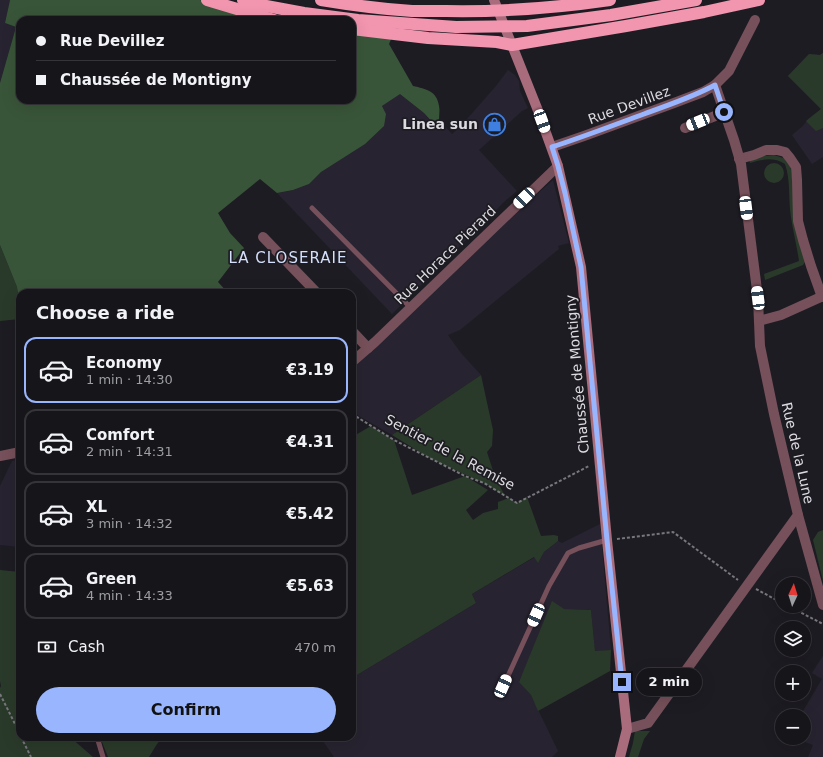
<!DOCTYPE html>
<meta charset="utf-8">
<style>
:root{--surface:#16151a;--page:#232227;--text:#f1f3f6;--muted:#9e9fa2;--line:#353439;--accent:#99b5fd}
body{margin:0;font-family:"DejaVu Sans",sans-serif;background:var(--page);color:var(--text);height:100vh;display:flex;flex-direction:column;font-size:15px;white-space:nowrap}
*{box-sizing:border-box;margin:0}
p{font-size:13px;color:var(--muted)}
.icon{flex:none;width:22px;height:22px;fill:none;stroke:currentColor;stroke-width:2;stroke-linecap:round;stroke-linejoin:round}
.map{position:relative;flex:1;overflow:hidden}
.drawer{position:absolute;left:16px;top:289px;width:340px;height:452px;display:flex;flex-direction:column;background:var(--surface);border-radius:12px;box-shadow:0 4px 16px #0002,0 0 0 1px var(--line)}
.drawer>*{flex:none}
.banner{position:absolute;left:16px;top:16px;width:340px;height:88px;border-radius:12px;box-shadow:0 4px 16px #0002,0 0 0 1px var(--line);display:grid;align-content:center;height:88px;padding:0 20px;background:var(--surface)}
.needle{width:26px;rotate:4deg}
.fabs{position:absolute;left:775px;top:577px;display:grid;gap:8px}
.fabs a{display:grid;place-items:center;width:36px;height:36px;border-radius:50%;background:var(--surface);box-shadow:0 4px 16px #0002,0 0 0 1px var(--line);font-size:20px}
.end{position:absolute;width:18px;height:18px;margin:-9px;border:5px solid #99b5fd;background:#111;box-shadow:0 0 0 2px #111}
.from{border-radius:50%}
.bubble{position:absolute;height:28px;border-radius:14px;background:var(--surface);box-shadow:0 4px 16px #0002,0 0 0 1px var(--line);font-size:13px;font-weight:600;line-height:28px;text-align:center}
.car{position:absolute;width:12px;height:24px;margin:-12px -6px;border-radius:5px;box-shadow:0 0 3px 1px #0007;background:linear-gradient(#fff 24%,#345 0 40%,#fff 0 76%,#345 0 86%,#fff 0)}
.banner b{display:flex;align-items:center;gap:14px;height:38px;font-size:15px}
.banner b+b{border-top:1px solid var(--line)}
.banner i{width:10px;height:10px;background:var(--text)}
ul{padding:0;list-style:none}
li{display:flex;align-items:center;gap:12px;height:66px;margin:0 8px 6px;padding:0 12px;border:2px solid var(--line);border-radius:12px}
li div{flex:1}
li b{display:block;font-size:15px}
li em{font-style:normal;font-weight:600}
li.on{border-color:var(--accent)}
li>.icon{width:36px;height:36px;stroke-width:1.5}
h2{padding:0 20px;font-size:18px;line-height:48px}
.pay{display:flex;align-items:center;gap:10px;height:44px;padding:0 20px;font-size:15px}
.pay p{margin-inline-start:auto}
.cta{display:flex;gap:8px;margin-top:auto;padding:8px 20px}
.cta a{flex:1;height:46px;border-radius:24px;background:var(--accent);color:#111;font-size:16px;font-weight:600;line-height:46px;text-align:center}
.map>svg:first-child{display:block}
.built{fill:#272330}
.green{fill:#2a3a2a}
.forest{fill:#395539}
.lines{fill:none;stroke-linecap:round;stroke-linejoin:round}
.path{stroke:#78777d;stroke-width:2;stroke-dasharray:3 2;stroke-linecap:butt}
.lane{stroke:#76505a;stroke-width:5}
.street{stroke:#76505a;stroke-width:10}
.secondary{stroke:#a86c7c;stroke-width:10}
.highway{stroke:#f295af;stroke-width:12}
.route{stroke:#99b5fd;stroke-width:5}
.labels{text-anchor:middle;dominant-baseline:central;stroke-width:3.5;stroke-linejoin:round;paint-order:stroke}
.street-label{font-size:14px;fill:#dcdbe0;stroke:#1e1c23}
.poi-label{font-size:14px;font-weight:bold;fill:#dcdbe0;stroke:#1e1c23;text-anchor:end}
.neighbourhood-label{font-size:15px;letter-spacing:1px;fill:#d4dffb;stroke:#1e1c23}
</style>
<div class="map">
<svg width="823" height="757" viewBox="0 0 823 757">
<rect width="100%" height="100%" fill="#1e1c23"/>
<!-- built -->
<g class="built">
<polygon points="0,0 10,0 5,23 16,27 0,83"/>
<polygon points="823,53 823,157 812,164 792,135 803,126 808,119 821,109 788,76 809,54 820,55"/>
<polygon points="508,70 515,75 519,81 520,91 528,108 522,111 479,150 517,191 505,201 392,314 277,193 293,190 309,184 321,172 386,114 382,106 400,93 424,113 433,124 439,120 452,134 459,128 496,86"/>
<polygon points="553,180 569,243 558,246 559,249 460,330 448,335 461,353 481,375 392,435 352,412 352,356"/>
<polygon points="20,459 20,547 0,545 0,486 12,461"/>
<polygon points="600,524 611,650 595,652 591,610 564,609 519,681 531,695 558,751 552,757 334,757 320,737 352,737 352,678 476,603 472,594 535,557 538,562 544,552 558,541 562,543"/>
<polygon points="823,656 823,757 808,757 813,745 794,738 804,738 804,716 800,716 822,679 812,673"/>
</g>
<!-- green -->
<g class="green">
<polygon points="823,53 823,128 816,131 806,121 821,109 788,76 809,54 820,55"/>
<path d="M774 155 789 160 791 170 805 262 803 265 765 280 764 274 799 261C797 246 793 232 791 217 788 199 791 181 785 164 774 157 762 159 750 163L749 159 764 156Z"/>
<circle cx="774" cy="173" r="10"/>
<polygon points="0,245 17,287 20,319 0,321"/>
<polygon points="481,375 493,430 492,446 487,452 495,477 505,496 484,483 431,459 392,435"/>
<polygon points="371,426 394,440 412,495 465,476 488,490 466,510 473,520 483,513 498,509 498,502 509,498 517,503 527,497 541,536 554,535 558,536 558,541 544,552 538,563 534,557 472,594 476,603 352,678 352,437"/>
<polygon points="823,530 823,581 813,540 818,532"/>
<polygon points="0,570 20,572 20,737 70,737 93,757 0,757 0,688 1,686 0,681"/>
<polygon points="552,601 564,609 591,610 595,651 611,650 610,671 538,711 531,695 519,682"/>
<polygon points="635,731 650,731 644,739 638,757 629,757 633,743"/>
<polygon points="100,737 163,737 157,744 149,757 108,757"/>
</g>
<!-- forest -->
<path class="forest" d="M10 0H200L225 9 269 20H20V100H352V32L392 37 389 44 413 86C426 89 437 91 439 106 440 111 439 115 439 120L434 124 424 113 400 94 382 106 386 114 384 126 365 144 321 172 309 184 293 190 277 193 260 179 218 213 230 233 244 248 218 282 228 293H20V310L17 287 0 245V83L16 27 5 23Z"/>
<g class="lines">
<!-- path -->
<g class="path">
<polyline points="352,414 394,440 465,476 484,483 517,503 589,466"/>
<polyline points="617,539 673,532 738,580"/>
<polyline points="756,589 782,603"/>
<polyline points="788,606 823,624"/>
<polyline points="0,694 20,734"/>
<polyline points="21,737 31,757"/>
</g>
<!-- lane -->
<g class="lane">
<polyline points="312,208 411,308"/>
<polyline points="503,687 549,586 568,553 579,548 607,540"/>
<polyline points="97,737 103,757"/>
</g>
<!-- street -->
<g class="street">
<polyline points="685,128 725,112"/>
<polyline points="552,147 584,136 674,103 703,92 715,85 729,71 755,20"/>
<polyline points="739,159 754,155 766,150 777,150 785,152 790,158 796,167 797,180 798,221 803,240 811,266 822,297"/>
<polyline points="263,237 317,293"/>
<polyline points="759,321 781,315 823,296"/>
<polyline points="352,331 368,348"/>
<polyline points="352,362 375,342 558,166"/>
<polyline points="0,456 20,452"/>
<polyline points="798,515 823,605"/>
<polyline points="627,729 648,723 798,515 774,414 760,346 758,298 741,164 734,140 715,85"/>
</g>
<!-- secondary -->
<polyline class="secondary" points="494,0 537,108 558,166 581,267 607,540 627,729 620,757"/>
<!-- highway -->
<g class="highway">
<polyline points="207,0 274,20"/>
<polyline points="243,0 256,4 304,13 358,20 456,27 527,26 611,15 696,0"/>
<path d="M321 0C351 5 382 9 412 11 423 11 434 11 446 11 501 12 555 8 610 0"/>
<polyline points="352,29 428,38 497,42 512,45 626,26 704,12 759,0"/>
</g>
</g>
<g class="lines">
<!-- route -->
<path class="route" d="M622 682 607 540 581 267 565 193 558 166 552 147C583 137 614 125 644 114 668 105 693 97 715 85L724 112"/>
</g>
<!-- icons -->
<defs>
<symbol id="shop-ring" viewBox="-11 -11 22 22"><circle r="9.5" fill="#1e1c23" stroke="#3f7fe0" stroke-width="1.5"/><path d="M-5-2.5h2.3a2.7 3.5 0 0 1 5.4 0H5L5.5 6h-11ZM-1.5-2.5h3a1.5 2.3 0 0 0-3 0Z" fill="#3f7fe0"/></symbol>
</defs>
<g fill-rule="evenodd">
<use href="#shop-ring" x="482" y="112" width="25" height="25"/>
</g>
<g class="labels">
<!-- street labels -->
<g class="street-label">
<text transform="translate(629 105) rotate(-20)">Rue Devillez</text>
<text transform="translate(445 255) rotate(-44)">Rue Horace Pierard</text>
<text transform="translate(577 374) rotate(-95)">Chaussée de Montigny</text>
<text transform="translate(450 452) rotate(28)">Sentier de la Remise</text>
<text transform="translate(798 453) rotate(77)">Rue de la Lune</text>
</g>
<!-- poi labels -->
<g class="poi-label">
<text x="478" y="124">Linea sun</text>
</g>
<!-- neighbourhood labels -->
<g class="neighbourhood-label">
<text x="288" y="258">LA CLOSERAIE</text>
</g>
</g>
</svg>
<div class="fabs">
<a><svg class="needle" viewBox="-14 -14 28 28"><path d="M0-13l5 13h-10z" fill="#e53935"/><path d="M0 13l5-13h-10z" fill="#9e9fa2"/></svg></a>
<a><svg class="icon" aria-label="layers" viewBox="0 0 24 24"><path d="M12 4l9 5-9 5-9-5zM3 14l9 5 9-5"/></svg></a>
<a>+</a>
<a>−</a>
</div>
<i class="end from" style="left:724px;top:112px"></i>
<i class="end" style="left:622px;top:682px"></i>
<div class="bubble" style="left:636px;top:668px;width:66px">2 min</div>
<i class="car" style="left:542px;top:121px;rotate:160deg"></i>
<i class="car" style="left:698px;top:122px;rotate:248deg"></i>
<i class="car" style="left:524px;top:198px;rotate:226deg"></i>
<i class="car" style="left:746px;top:208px;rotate:173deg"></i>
<i class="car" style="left:758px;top:298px;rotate:353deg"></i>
<i class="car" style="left:536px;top:615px;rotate:204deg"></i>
<i class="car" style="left:503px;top:686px;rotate:24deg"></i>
<div class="banner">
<b><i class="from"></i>Rue Devillez</b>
<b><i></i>Chaussée de Montigny</b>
</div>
<section class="drawer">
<h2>Choose a ride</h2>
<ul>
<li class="on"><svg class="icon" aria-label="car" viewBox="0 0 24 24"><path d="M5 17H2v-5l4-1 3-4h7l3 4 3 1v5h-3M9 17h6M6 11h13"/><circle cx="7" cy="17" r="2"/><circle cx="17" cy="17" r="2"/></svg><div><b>Economy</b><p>1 min · 14:30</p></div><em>€3.19</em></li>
<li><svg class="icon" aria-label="car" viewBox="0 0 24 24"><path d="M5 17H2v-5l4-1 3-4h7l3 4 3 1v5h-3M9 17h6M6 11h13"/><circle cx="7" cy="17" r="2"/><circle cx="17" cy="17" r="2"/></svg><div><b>Comfort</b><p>2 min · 14:31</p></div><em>€4.31</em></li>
<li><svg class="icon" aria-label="car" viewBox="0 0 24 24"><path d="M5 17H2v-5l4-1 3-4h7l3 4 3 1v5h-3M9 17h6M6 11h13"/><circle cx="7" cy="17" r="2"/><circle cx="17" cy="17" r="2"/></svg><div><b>XL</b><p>3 min · 14:32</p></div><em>€5.42</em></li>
<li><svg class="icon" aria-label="car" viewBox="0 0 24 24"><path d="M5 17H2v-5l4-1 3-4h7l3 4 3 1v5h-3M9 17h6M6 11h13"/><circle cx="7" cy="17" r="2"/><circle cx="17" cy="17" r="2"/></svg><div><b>Green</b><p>4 min · 14:33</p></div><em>€5.63</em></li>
</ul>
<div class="pay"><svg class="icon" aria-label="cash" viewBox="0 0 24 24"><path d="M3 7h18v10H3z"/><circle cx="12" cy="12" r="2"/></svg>Cash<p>470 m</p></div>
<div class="cta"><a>Confirm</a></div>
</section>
</div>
